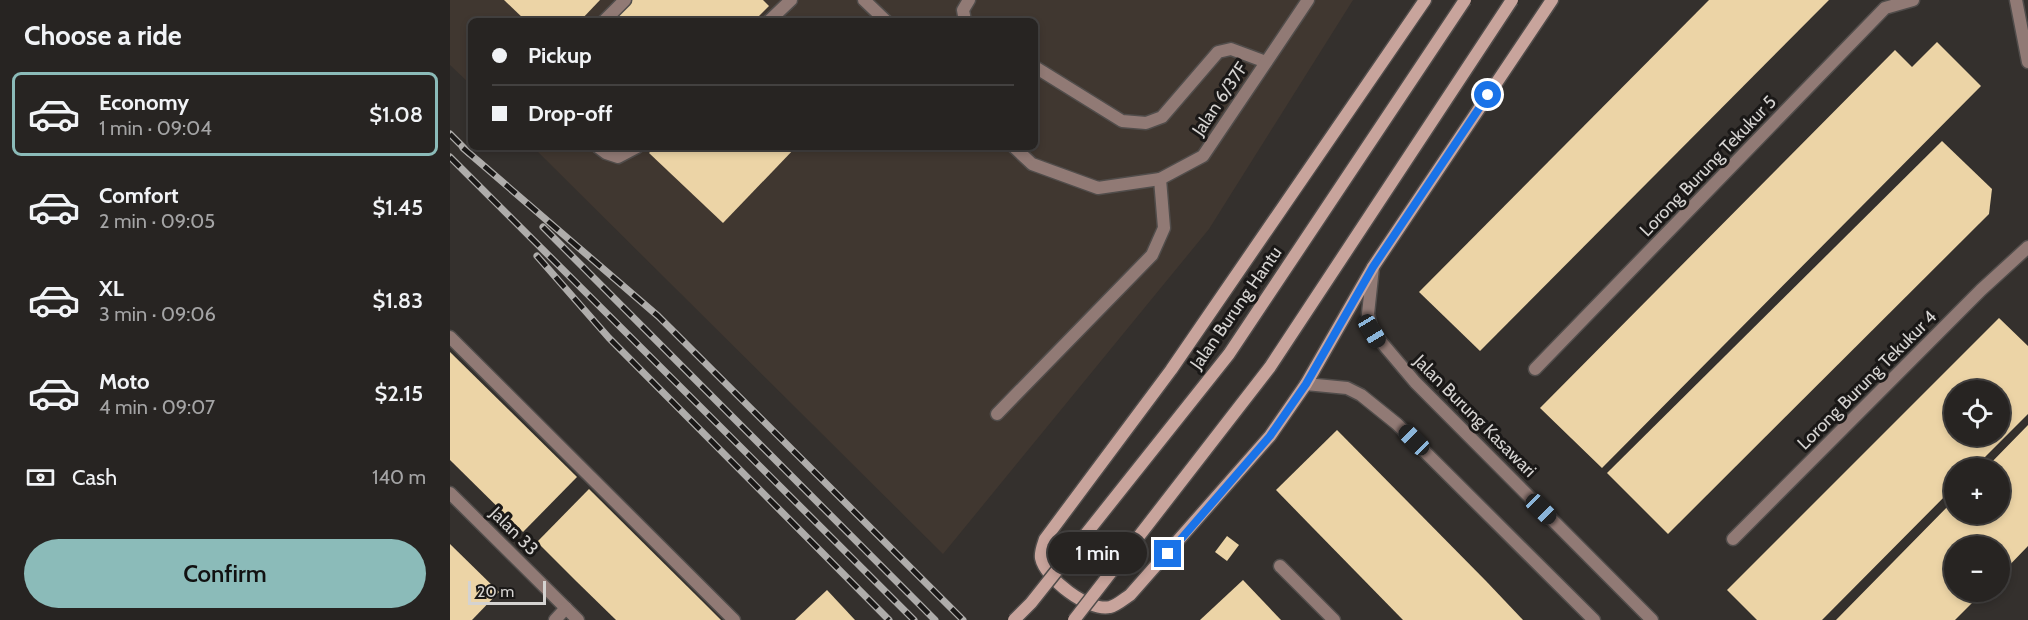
<!DOCTYPE html>
<meta charset="utf-8">
<style>
:root{--surface:#272422;--page:#33302f;--text:#f1f3f6;--muted:#a4a4a5;--line:#434140;--accent:#8bbbb9}
body{margin:0;font-family:Cabin,sans-serif;background:var(--page);color:var(--text);height:100vh;display:flex;flex-direction:column;font-size:22px;white-space:nowrap}
*{box-sizing:border-box;margin:0}
p{font-size:20px;color:var(--muted)}
.icon{flex:none;width:33px;height:33px;fill:none;stroke:currentColor;stroke-width:2;stroke-linecap:round;stroke-linejoin:round}
.map{position:relative;flex:1;overflow:hidden}
.drawer{display:flex;flex-direction:column;background:var(--surface);width:450px}
.drawer>*{flex:none}
.banner{position:absolute;left:18px;top:18px;width:570px;height:132px;border-radius:9px;box-shadow:0 3px 9px #0003,0 0 0 2px var(--line);display:grid;align-content:center;height:132px;padding:0 24px;background:var(--surface)}
.controls{position:absolute;left:1494px;top:380px;display:grid;gap:12px}
.controls a{display:grid;place-items:center;width:66px;height:66px;border-radius:50%;background:var(--surface);box-shadow:0 3px 9px #0003,0 0 0 2px var(--line);font-size:30px}
.scale{position:absolute;left:18px;bottom:15px;width:78px;box-sizing:border-box;padding-left:6px;border:3px solid #d5d3d1;border-top:0;font-size:16px;line-height:21px;white-space:nowrap;color:#d5d3d1;-webkit-text-stroke:4px #1a1817;paint-order:stroke}
.end{position:absolute;width:27px;height:27px;margin:-14px;border:8px solid #1a73e8;background:#fff;box-shadow:0 0 0 3px #fff}
.from{border-radius:50%}
.bubble{position:absolute;height:42px;border-radius:21px;background:var(--surface);box-shadow:0 3px 9px #0003,0 0 0 2px var(--line);font-size:20px;font-weight:600;line-height:42px;text-align:center}
.car{position:absolute;width:18px;height:36px;margin:-18px -9px;border-radius:8px;box-shadow:0 0 4px 2px #0007;background:linear-gradient(#222 24%,#8ab4d8 0 40%,#222 0 76%,#8ab4d8 0 86%,#222 0)}
.banner b{display:flex;align-items:center;gap:21px;height:57px;font-size:22px}
.banner b+b{border-top:2px solid var(--line)}
.banner i{width:15px;height:15px;background:var(--text)}
ul{padding:0;list-style:none}
li{display:flex;align-items:center;gap:18px;height:84px;margin:0 12px 9px;padding:0 12px;border:3px solid transparent;border-radius:9px}
li div{flex:1}
li b{display:block;font-size:22px}
li em{font-style:normal;font-weight:600}
li.current{border-color:var(--accent)}
li>.icon{width:54px;height:54px;stroke-width:1.5}
h2{padding:0 24px;font-size:27px;line-height:72px}
.pay{display:flex;align-items:center;gap:15px;height:66px;padding:0 24px;font-size:22px}
.pay p{margin-inline-start:auto}
.button{display:flex;gap:12px;margin-top:auto;padding:12px 24px}
.button a{flex:1;height:69px;border-radius:36px;background:var(--accent);color:#111;font-size:24px;font-weight:600;line-height:69px;text-align:center}
main{display:flex;flex:1;min-height:0}
.map>svg:first-child{display:block}
.built{fill:#403730}
.building{fill:#ecd4a6;fill-rule:evenodd}
.lines{fill:none;stroke-linecap:round;stroke-linejoin:round}
.service-casing{stroke:#514d4b;stroke-width:15}
.minor-casing{stroke:#514d4b;stroke-width:15}
.tertiary-casing{stroke:#514d4b;stroke-width:15}
.secondary-casing{stroke:#514d4b;stroke-width:15}
.service{stroke:#917a75;stroke-width:12}
.minor{stroke:#917a75;stroke-width:12}
.tertiary{stroke:#917a75;stroke-width:12}
.secondary{stroke:#c8a49c;stroke-width:12}
.rail-casing{stroke:#afadab;stroke-width:7}
.rail{stroke:#1a1817;stroke-width:4.5;stroke-dasharray:14;stroke-linecap:butt}
.secondary-bridge-casing{stroke:#514d4b;stroke-width:15;stroke-linecap:butt}
.secondary-bridge{stroke:#c8a49c;stroke-width:12}
.route{stroke:#1a73e8;stroke-width:8}
.labels{text-anchor:middle;dominant-baseline:central;stroke-width:6;stroke-linejoin:round;paint-order:stroke}
.street-label{font-size:18px;fill:#d5d3d1;stroke:#1a1817}
</style>
<main>
<section class="drawer">
<h2>Choose a ride</h2>
<ul>
<li class="current"><svg class="icon" aria-label="car" viewBox="0 0 24 24"><path d="M5 17H2v-5l4-1 3-4h7l3 4 3 1v5h-3M9 17h6M6 11h13"/><circle cx="7" cy="17" r="2"/><circle cx="17" cy="17" r="2"/></svg><div><b>Economy</b><p>1 min · 09:04</p></div><em>$1.08</em></li>
<li><svg class="icon" aria-label="car" viewBox="0 0 24 24"><path d="M5 17H2v-5l4-1 3-4h7l3 4 3 1v5h-3M9 17h6M6 11h13"/><circle cx="7" cy="17" r="2"/><circle cx="17" cy="17" r="2"/></svg><div><b>Comfort</b><p>2 min · 09:05</p></div><em>$1.45</em></li>
<li><svg class="icon" aria-label="car" viewBox="0 0 24 24"><path d="M5 17H2v-5l4-1 3-4h7l3 4 3 1v5h-3M9 17h6M6 11h13"/><circle cx="7" cy="17" r="2"/><circle cx="17" cy="17" r="2"/></svg><div><b>XL</b><p>3 min · 09:06</p></div><em>$1.83</em></li>
<li><svg class="icon" aria-label="car" viewBox="0 0 24 24"><path d="M5 17H2v-5l4-1 3-4h7l3 4 3 1v5h-3M9 17h6M6 11h13"/><circle cx="7" cy="17" r="2"/><circle cx="17" cy="17" r="2"/></svg><div><b>Moto</b><p>4 min · 09:07</p></div><em>$2.15</em></li>
</ul>
<div class="pay"><svg class="icon" aria-label="cash" viewBox="0 0 24 24"><path d="M3 7h18v10H3z"/><circle cx="12" cy="12" r="2"/></svg>Cash<p>140 m</p></div>
<div class="button"><a>Confirm</a></div>
</section>
<div class="map">
<svg width="1578" height="620" viewBox="0 0 1578 620">
<rect width="100%" height="100%" fill="#34302d"/>
<!-- built -->
<polygon class="built" points="0,0 903,0 759,229 493,554 83,147 585,147 585,21 21,21 21,85 0,65"/>
<!-- building -->
<g class="building">
<polygon points="54,0 150,0 130,21 76,21"/>
<polygon points="182,0 313,0 319,6 304,21 161,21"/>
<polygon points="1259,0 1379,0 1030,351 969,292"/>
<polygon points="1487,42 1531,86 1152,468 1090,408 1445,50 1462,67"/>
<polygon points="1492,141 1542,189 1539,214 1218,534 1157,473"/>
<polygon points="205,147 346,147 273,223 199,153"/>
<path d="M1549 318 1578 346V414L1524 468H1504V487L1372 620H1307L1277 590ZM1504 390H1550V435H1504Z"/>
<polygon points="0,352 127,477 73,532 0,460"/>
<polygon points="1578,425 1578,546 1550,575 1550,546 1504,546 1504,591 1534,591 1505,620 1386,620 1504,500 1504,513 1550,513 1550,468 1536,468"/>
<polygon points="887,430 1036,581 1073,620 953,620 863,528 826,490"/>
<polygon points="139,489 254,603 271,620 166,620 125,580 87,542"/>
<polygon points="777,536 789,545 777,561 765,552"/>
<polygon points="0,544 49,592 22,620 0,620"/>
<polygon points="793,580 831,620 750,620"/>
<polygon points="377,590 405,620 345,620"/>
</g>
<g class="lines">
<defs>
<g id="service">
<polyline points="154,21 175,0"/>
<polyline points="319,21 341,0"/>
<polyline points="515,21 513,10 519,0"/>
<polyline points="585,67 672,121 696,123 712,117 768,52 781,49 816,62"/>
<polyline points="148,147 156,153 168,157 187,147"/>
<polyline points="0,337 284,620"/>
<polyline points="547,414 702,255 714,228 710,179"/>
</g>
<g id="minor">
<polyline points="414,0 436,21"/>
<polyline points="1566,0 1578,62"/>
<polyline points="564,147 582,164 648,188 710,179 753,156 858,0"/>
<polyline points="1085,369 1435,8 1463,0"/>
<polyline points="0,493 128,620"/>
<polyline points="1283,539 1531,290 1578,247"/>
<polyline points="830,566 884,620"/>
<polyline points="105,620 116,608"/>
</g>
<g id="tertiary">
<polyline points="923,267 918,314 922,331 965,382 1202,620"/>
<polyline points="856,384 897,388 911,395 947,424 1144,620"/>
</g>
<path id="secondary" d="M975 0 721 370 595 539C593 545 590 552 591 558 595 578 638 612 660 607 666 606 674 599 680 595L820 436 856 384 923 267 1102 0"/>
</defs>
<!-- service casing -->
<use href="#service" class="service-casing"/>
<!-- minor casing -->
<use href="#minor" class="minor-casing"/>
<!-- tertiary casing -->
<use href="#tertiary" class="tertiary-casing"/>
<!-- secondary casing -->
<use href="#secondary" class="secondary-casing"/>
<!-- service -->
<use href="#service" class="service"/>
<!-- minor -->
<use href="#minor" class="minor"/>
<!-- tertiary -->
<use href="#tertiary" class="tertiary"/>
<!-- secondary -->
<use href="#secondary" class="secondary"/>
<defs>
<g id="rail">
<polyline points="0,134 19,153"/>
<polyline points="13,148 208,316 513,620"/>
<polyline points="0,157 464,620"/>
<polyline points="93,227 485,620"/>
<polyline points="87,256 159,338 439,620"/>
</g>
</defs>
<!-- rail casing -->
<use href="#rail" class="rail-casing"/>
<!-- rail -->
<use href="#rail" class="rail"/>
<defs>
<g id="secondary-bridge">
<polyline points="564,620 581,603 779,354 1015,0"/>
<polyline points="624,620 820,367 1062,0"/>
</g>
</defs>
<!-- secondary-bridge casing -->
<use href="#secondary-bridge" class="secondary-bridge-casing"/>
<!-- secondary-bridge -->
<use href="#secondary-bridge" class="secondary-bridge"/>
</g>
<g class="lines">
<!-- route -->
<polyline class="route" points="718,554 820,436 856,384 923,267 1038,95"/>
</g>
<g class="labels">
<!-- street labels -->
<g class="street-label">
<text transform="translate(770 99) rotate(-56)">Jalan 6/37F</text>
<text transform="translate(1258 166) rotate(-46)">Lorong Burung Tekukur 5</text>
<text transform="translate(786 308) rotate(-55)">Jalan Burung Hantu</text>
<text transform="translate(1417 380) rotate(-45)">Lorong Burung Tekukur 4</text>
<text transform="translate(1025 416) rotate(45)">Jalan Burung Kasawari</text>
<text transform="translate(64 531) rotate(45)">Jalan 33</text>
</g>
</g>
</svg>
<div class="controls">
<a><svg class="icon" aria-label="locate" viewBox="0 0 24 24"><circle cx="12" cy="12" r="6"/><path d="M12 2v4M12 18v4M2 12h4M18 12h4"/></svg></a>
<a>+</a>
<a>−</a>
</div>
<div class="scale">20 m</div>
<i class="end from" style="left:1038px;top:95px"></i>
<i class="end" style="left:718px;top:554px"></i>
<div class="bubble" style="left:598px;top:532px;width:99px">1 min</div>
<i class="car" style="left:922px;top:331px;rotate:149deg"></i>
<i class="car" style="left:964px;top:440px;rotate:315deg"></i>
<i class="car" style="left:1091px;top:509px;rotate:135deg"></i>
<div class="banner">
<b><i class="from"></i>Pickup</b>
<b><i></i>Drop-off</b>
</div>
</div>
</main>
